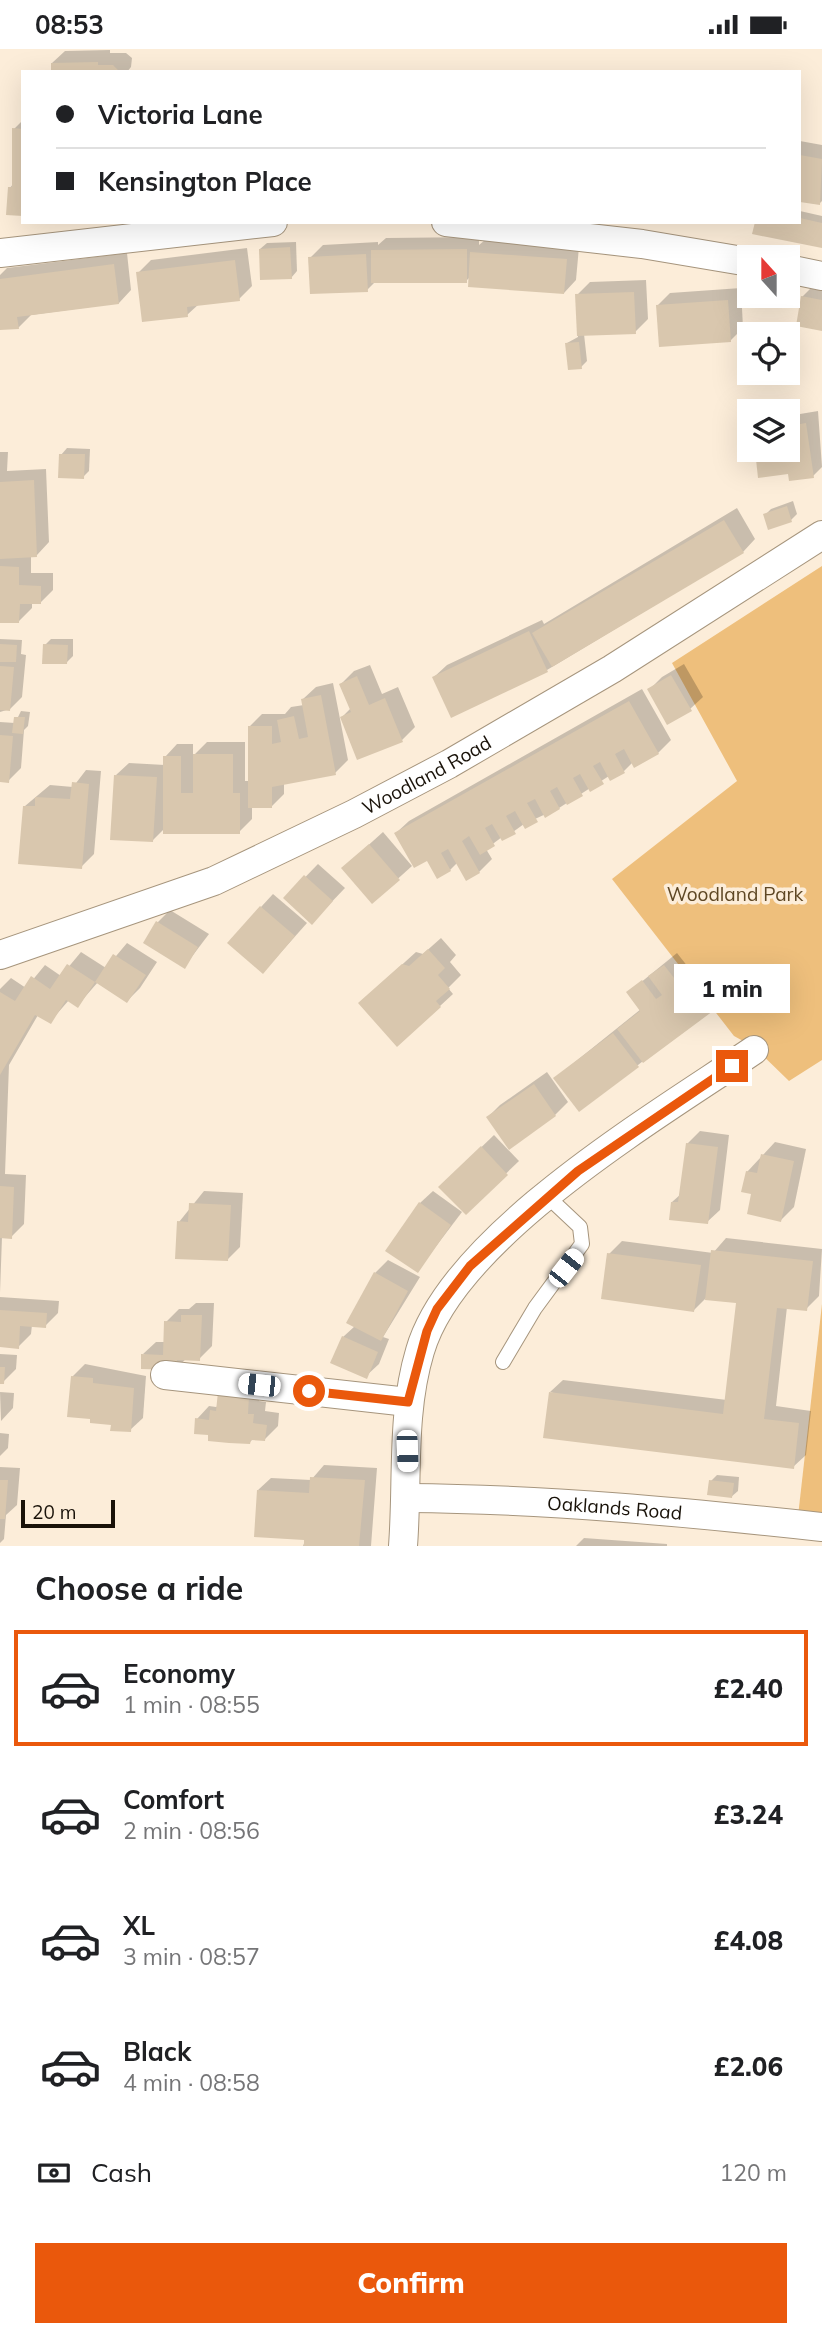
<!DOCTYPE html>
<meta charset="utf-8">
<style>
:root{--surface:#fff;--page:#f2f2f2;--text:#202124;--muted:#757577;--line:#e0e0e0;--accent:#ea580c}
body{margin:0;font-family:Mulish,sans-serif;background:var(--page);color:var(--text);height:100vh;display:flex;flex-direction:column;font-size:26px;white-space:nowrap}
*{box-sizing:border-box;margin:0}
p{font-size:23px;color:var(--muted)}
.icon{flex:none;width:38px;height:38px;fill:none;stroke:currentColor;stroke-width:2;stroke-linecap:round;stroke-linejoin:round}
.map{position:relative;height:1497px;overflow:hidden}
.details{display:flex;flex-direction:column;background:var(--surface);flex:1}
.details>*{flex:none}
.top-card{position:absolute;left:21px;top:21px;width:780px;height:154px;border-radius:0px;box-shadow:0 7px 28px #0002;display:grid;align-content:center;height:154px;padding:0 35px;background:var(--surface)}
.needle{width:46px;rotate:339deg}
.fabs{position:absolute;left:737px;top:196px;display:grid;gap:14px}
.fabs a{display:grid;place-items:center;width:63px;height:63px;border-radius:0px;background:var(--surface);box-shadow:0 7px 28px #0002;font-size:35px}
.scale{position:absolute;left:21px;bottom:18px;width:94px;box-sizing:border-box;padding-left:7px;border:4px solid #191209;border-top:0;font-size:19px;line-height:24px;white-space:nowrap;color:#191209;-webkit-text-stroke:5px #fcedd9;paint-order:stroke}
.end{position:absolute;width:32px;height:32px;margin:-16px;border:9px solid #ea580c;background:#fff;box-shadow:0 0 0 4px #fff}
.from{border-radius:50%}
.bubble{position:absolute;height:49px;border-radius:0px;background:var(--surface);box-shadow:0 7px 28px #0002;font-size:23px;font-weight:800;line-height:49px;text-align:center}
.car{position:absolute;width:21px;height:42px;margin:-21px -10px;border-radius:9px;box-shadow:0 0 5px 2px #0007;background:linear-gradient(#fff 24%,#345 0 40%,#fff 0 76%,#345 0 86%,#fff 0)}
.top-card b{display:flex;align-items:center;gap:24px;height:66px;font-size:26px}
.top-card b+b{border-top:2px solid var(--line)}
.top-card i{width:18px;height:18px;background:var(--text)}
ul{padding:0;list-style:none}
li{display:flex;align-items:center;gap:21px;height:116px;margin:0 14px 10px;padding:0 21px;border:4px solid transparent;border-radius:0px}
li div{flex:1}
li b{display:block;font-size:26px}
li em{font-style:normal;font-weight:800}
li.selected{border-color:var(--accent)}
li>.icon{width:63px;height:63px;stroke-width:1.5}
h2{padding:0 35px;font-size:32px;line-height:84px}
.pay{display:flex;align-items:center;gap:18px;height:77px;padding:0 35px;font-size:26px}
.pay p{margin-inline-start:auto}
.cta{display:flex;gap:14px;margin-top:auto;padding:14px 35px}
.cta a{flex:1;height:80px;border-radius:0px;background:var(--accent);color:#fff;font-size:28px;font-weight:800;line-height:80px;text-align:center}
.status{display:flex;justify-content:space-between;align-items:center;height:49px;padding:0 35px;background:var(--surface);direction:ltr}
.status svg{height:19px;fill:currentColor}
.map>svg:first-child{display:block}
.green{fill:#eebf7c}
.shadow{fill:#0003}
.building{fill:#d9c7ae}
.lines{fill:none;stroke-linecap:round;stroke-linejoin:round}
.lane-casing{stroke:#a6957d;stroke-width:16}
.street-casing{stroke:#a6957d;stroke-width:30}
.lane{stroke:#fff;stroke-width:14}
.street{stroke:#fff;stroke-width:28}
.route{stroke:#ea580c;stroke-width:9}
.labels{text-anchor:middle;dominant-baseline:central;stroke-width:7;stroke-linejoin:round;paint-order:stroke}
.street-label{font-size:19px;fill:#191209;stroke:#fcedd9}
.park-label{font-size:19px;fill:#5e4724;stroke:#fcedd9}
</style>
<div class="status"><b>08:53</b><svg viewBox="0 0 49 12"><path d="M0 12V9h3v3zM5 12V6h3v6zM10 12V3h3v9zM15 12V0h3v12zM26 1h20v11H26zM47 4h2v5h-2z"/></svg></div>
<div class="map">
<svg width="822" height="1497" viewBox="0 0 822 1497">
<rect width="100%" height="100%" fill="#fcedd9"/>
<!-- green -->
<g class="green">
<polygon points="822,517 822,1011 789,1032 754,998 734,987 612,830 737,732 672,614"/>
<polygon points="822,1255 822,1478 797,1476"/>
</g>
<!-- shadow -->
<g class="shadow">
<polygon points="110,1 110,4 126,4 132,9 131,18 127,23 52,23 52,14 65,2"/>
<polygon points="23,71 23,165 10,139 13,135 14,80"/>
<polygon points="800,92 822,96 822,152 819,155 800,151"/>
<polygon points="800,162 822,167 822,197 800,173"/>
<polygon points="479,188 479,196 485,191 579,198 576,231 564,244 470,228 466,232 376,232 367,241 310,209 323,196 378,193 378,196 386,189"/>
<polygon points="296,193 297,222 291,229 260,200 267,194"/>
<polygon points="247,199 252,237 239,250 199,255 187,266 138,224 151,211"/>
<polygon points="127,204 131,241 119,254 31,266 18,279 0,279 0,226 7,219"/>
<polygon points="646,231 648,270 635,283 584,285 587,312 581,318 567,294 578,288 577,246 590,233"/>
<polygon points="815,235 822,237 822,280 802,248"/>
<polygon points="741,239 743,279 730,292 658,256 670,244"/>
<polygon points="818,362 822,418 813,427 789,423 760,427 757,401 788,401 788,367"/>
<polygon points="67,399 90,400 89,422 83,428 61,406"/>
<polygon points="0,403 8,403 7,422 46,420 49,493 37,506 31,507 31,524 53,524 53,541 40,554 32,553 32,559 19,572 0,572"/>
<polygon points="793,452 797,465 791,471 765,466 771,460"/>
<polygon points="737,459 755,490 743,503 547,621 434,628 447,616 542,571 544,575"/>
<polygon points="0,590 22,591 21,605 26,606 22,648 10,660 0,663"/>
<polygon points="51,590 73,590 73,607 67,613 45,596"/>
<polygon points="684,615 703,648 690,660 649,641 662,628"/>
<polygon points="370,616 382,645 398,638 415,678 402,691 342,668 351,659 341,635 354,622"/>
<polygon points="333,634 348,711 335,724 284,734 284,745 272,757 252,757 252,770 239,783 165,779 153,791 116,726 129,714 165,716 165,708 177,695 193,695 193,707 207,693 245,693 245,732 250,732 249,678 262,665 285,665 291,658 304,656 303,650 316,638"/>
<polygon points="642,640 671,691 658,704 633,713 624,722 609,727 559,759 524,775 503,790 502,788 486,800 492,810 479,823 457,814 450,821 427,809 396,784 409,772"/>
<polygon points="21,662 30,663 28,677 24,681 21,719 8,732 0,732 0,673 15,674"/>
<polygon points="86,721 101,722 94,805 81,818 25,757 50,736 73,738"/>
<polygon points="383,783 412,817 372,853 343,819"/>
<polygon points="318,815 345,839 324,861 285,849"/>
<polygon points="273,845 307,874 275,910 261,858"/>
<polygon points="170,861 209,885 184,918 157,874"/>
<polygon points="441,889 456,906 450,913 461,926 448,939 453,945 440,957 373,942 416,903 423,905"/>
<polygon points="127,894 157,913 140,939 127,952 98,933 78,956 69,951 50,973 38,966 9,1016 5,1125 26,1126 24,1175 11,1188 2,1188 0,1244 0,940 11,929 26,939 45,916 61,927 81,903 106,919"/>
<polygon points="677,904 692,923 700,916 724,948 638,1016 555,1029 641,960 629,943"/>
<polygon points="547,1023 568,1053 555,1066 488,1068 500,1056"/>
<polygon points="700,1082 729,1086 720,1161 707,1173 672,1153 681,1145 687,1095"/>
<polygon points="494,1086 519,1112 466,1163 440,1138"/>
<polygon points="775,1093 806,1100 794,1158 781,1171 753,1144 747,1123"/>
<polygon points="204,1142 243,1144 240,1198 227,1211 179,1173"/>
<polygon points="433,1142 462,1163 418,1221 420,1154"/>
<polygon points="726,1189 822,1200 819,1247 806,1260 787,1258 776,1357 811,1362 806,1406 793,1418 550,1343 563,1331 727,1351 738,1253 706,1249 694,1261 609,1205 622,1192 713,1204"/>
<polygon points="388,1211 420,1228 383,1288 389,1290 379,1315 366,1327 343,1288 355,1277 375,1224"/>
<polygon points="0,1248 59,1252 58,1264 45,1277 32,1276 31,1285 18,1298 0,1297"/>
<polygon points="196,1254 214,1254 212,1297 199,1310 186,1310 176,1319 143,1305 156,1293 165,1293 166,1273 179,1260 189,1260"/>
<polygon points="0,1305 17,1306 16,1320 3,1333 0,1333"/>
<polygon points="85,1315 146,1327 143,1369 130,1381 113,1374 72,1328"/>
<polygon points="261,1334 259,1352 266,1353 265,1362 279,1364 278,1377 265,1390 254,1389 250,1393 210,1385 197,1370 209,1357 216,1358"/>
<polygon points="0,1343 14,1344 13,1359 1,1372"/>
<polygon points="0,1384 9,1385 8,1399 0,1407"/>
<polygon points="324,1416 377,1419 371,1497 303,1497 306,1489 258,1441 271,1429 311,1431"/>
<polygon points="0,1418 20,1419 17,1456 6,1466 4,1490 0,1494"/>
<polygon points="717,1426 739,1428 738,1442 731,1448 711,1432"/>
<polygon points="584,1489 667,1495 667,1497 576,1497"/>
</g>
<!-- building -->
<g class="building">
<polygon points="98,13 98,16 113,16 120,23 51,23 51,14"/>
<polygon points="12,79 23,80 23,167 6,166 8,138 12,138"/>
<polygon points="800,106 822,110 820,156 800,153"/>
<polygon points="800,169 822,174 822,199 752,185 755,173 800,173"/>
<polygon points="290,198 292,230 260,231 259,200"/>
<polygon points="467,200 467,234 371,234 371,201"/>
<polygon points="470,203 567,210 564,245 468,238"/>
<polygon points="366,205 368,243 310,245 308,208"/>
<polygon points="235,211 240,252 187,258 188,268 142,273 136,223"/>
<polygon points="114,215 119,255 17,268 19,280 0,281 0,230"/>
<polygon points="634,243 636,285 577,287 575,245"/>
<polygon points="801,247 822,251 822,282 796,277"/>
<polygon points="728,251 731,293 659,298 656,256"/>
<polygon points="579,293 582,320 568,321 565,294"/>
<polygon points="806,374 814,429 789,432 788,425 758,429 755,401 788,401 788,377"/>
<polygon points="59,405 85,405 84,430 58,429"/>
<polygon points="34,431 37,508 0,510 0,433"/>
<polygon points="787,457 792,473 768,481 763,465"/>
<polygon points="724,471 744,504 552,618 532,584"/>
<polygon points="0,517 19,518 19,536 41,537 41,555 20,555 19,574 0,574"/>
<polygon points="529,582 548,623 451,669 432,628"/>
<polygon points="0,595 17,596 16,613 0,613"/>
<polygon points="43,595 68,596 67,615 42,615"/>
<polygon points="0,617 14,618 10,662 0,661"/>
<polygon points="671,626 692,662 667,676 647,640"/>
<polygon points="357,627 369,656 385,649 403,693 357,711 340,668 351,663 339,635"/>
<polygon points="321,646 336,726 272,738 272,759 248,759 248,677 272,677 272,695 281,693 277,671 294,667 299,690 308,688 301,650"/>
<polygon points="629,652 659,705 634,719 624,700 615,705 625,724 610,732 600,713 593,717 604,735 590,743 580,725 573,729 583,747 567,756 557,738 550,742 560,760 545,769 535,750 527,754 538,773 525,780 515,762 506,767 516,785 502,792 492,775 485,779 495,797 480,806 469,787 462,792 480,824 466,832 448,800 441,804 451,822 437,830 427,812 414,819 394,784"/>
<polygon points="14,668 25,668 23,685 12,684"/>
<polygon points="0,686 13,687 9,734 0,733"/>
<polygon points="193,705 233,705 233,744 240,744 240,785 163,785 163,707 181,707 181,744 193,744"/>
<polygon points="114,726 157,728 153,793 110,791"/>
<polygon points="72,733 89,735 82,820 18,815 23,757 35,757 35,748 70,750"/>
<polygon points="369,795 400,831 372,855 341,819"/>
<polygon points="304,826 333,852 312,876 283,849"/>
<polygon points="260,857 295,887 263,925 227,894"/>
<polygon points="156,872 198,898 185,920 143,894"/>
<polygon points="428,900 445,919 438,926 450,940 436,952 441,958 397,998 358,954 402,915 409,917"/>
<polygon points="113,905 146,926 127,954 95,933 78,959 66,951 51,975 35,966 0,1026 0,943 15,952 31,927 50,940 67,915 95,933"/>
<polygon points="664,916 678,934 687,927 713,962 643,1014 617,980 640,962 626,943 642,931 656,950 662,946 648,927"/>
<polygon points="613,984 639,1018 579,1063 553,1029"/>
<polygon points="534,1035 556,1067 509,1101 486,1068"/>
<polygon points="686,1094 718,1098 708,1175 669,1171 671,1153 678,1153"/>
<polygon points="481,1097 508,1126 466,1166 438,1138"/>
<polygon points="761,1105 794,1112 781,1173 747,1165 751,1145 741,1143 746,1122 757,1124"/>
<polygon points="0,1137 14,1138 12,1190 0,1189"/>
<polygon points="419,1153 451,1176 418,1224 385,1202"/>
<polygon points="189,1154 231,1156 228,1212 175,1210 177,1172 188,1173"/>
<polygon points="711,1201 813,1212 807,1262 777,1259 764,1370 799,1374 794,1420 543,1389 549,1343 723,1365 736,1254 705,1251"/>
<polygon points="607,1204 701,1216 694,1263 601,1250"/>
<polygon points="374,1223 408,1242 381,1292 346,1274"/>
<polygon points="0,1261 47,1264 46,1279 20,1277 19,1300 0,1298"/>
<polygon points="181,1266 202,1266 200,1312 177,1311 177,1321 141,1320 141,1305 163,1306 164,1272 181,1273"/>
<polygon points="342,1287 378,1303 367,1330 330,1314"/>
<polygon points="0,1318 5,1318 4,1335 0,1335"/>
<polygon points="71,1327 93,1329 93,1334 134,1339 131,1383 110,1382 111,1376 90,1374 90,1370 67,1368"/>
<polygon points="218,1343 249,1346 248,1365 254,1365 253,1374 267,1376 265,1392 251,1391 250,1395 229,1394 208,1392 208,1386 194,1385 195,1369 209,1371 210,1361 216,1362"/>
<polygon points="310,1428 365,1431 359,1497 304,1497 304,1491 254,1488 257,1441 309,1444"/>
<polygon points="0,1431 8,1431 5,1470 0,1470"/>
<polygon points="709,1431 734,1434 732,1449 707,1446"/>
</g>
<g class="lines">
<defs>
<polyline id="lane" points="503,1313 535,1259 582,1195 580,1178 547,1147"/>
<g id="street">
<polyline points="446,173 642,195 749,213"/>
<polyline points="0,204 273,173"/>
<polyline points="788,220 822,227"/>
<path id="s1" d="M0 906 214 832 354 765 449 715 612 620 822 486"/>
<polyline points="165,1326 408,1353"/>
<path id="s2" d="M407 1449C545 1450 684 1463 822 1478"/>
<path d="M403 1497C408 1432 401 1365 420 1302 453 1187 657 1067 754 1001"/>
</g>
</defs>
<!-- lane casing -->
<use href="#lane" class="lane-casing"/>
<!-- street casing -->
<use href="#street" class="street-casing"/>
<!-- lane -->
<use href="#lane" class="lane"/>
<!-- street -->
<use href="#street" class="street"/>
</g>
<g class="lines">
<!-- route -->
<polyline class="route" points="309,1342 408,1353 427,1282 437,1260 470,1217 578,1122 732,1017"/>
</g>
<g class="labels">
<!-- street labels -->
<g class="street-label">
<text stroke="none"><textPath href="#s1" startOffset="464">Woodland Road</textPath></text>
<text stroke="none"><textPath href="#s2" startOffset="208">Oaklands Road</textPath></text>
</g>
<!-- park labels -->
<g class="park-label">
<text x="735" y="845">Woodland Park</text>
</g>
</g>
</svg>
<div class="fabs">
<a><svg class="needle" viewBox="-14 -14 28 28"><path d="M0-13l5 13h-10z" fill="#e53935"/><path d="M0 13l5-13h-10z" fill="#757577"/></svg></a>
<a><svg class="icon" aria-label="locate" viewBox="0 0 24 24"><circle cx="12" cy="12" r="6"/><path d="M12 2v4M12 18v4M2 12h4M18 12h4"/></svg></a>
<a><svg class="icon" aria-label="layers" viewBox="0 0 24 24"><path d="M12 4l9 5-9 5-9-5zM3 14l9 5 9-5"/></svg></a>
</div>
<div class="scale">20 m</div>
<i class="end from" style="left:309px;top:1342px"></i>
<i class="end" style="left:732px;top:1017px"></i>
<div class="bubble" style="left:674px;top:915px;width:116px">1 min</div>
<i class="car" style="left:566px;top:1219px;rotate:38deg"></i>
<i class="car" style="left:259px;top:1336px;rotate:276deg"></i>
<i class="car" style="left:407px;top:1402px;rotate:178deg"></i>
<div class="top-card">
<b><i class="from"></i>Victoria Lane</b>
<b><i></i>Kensington Place</b>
</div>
</div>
<section class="details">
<h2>Choose a ride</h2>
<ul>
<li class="selected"><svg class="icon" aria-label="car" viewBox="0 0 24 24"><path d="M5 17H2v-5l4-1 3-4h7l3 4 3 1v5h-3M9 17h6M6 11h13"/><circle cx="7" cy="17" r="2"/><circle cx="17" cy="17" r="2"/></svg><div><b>Economy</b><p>1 min · 08:55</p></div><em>£2.40</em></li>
<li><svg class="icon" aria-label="car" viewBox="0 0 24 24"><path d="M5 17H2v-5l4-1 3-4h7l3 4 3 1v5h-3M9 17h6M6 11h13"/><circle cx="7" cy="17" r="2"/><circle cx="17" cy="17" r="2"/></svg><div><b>Comfort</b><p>2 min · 08:56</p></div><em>£3.24</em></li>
<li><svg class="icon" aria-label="car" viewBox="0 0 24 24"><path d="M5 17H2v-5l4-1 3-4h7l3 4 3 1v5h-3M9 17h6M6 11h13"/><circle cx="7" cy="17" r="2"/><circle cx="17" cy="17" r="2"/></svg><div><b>XL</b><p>3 min · 08:57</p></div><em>£4.08</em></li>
<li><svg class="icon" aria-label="car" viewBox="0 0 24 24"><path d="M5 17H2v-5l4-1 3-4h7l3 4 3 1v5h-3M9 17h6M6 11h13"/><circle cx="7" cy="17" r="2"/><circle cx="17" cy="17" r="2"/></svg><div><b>Black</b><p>4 min · 08:58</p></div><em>£2.06</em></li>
</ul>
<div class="pay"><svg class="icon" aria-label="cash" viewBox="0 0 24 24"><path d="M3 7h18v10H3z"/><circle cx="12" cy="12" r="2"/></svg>Cash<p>120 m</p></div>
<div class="cta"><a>Confirm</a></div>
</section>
